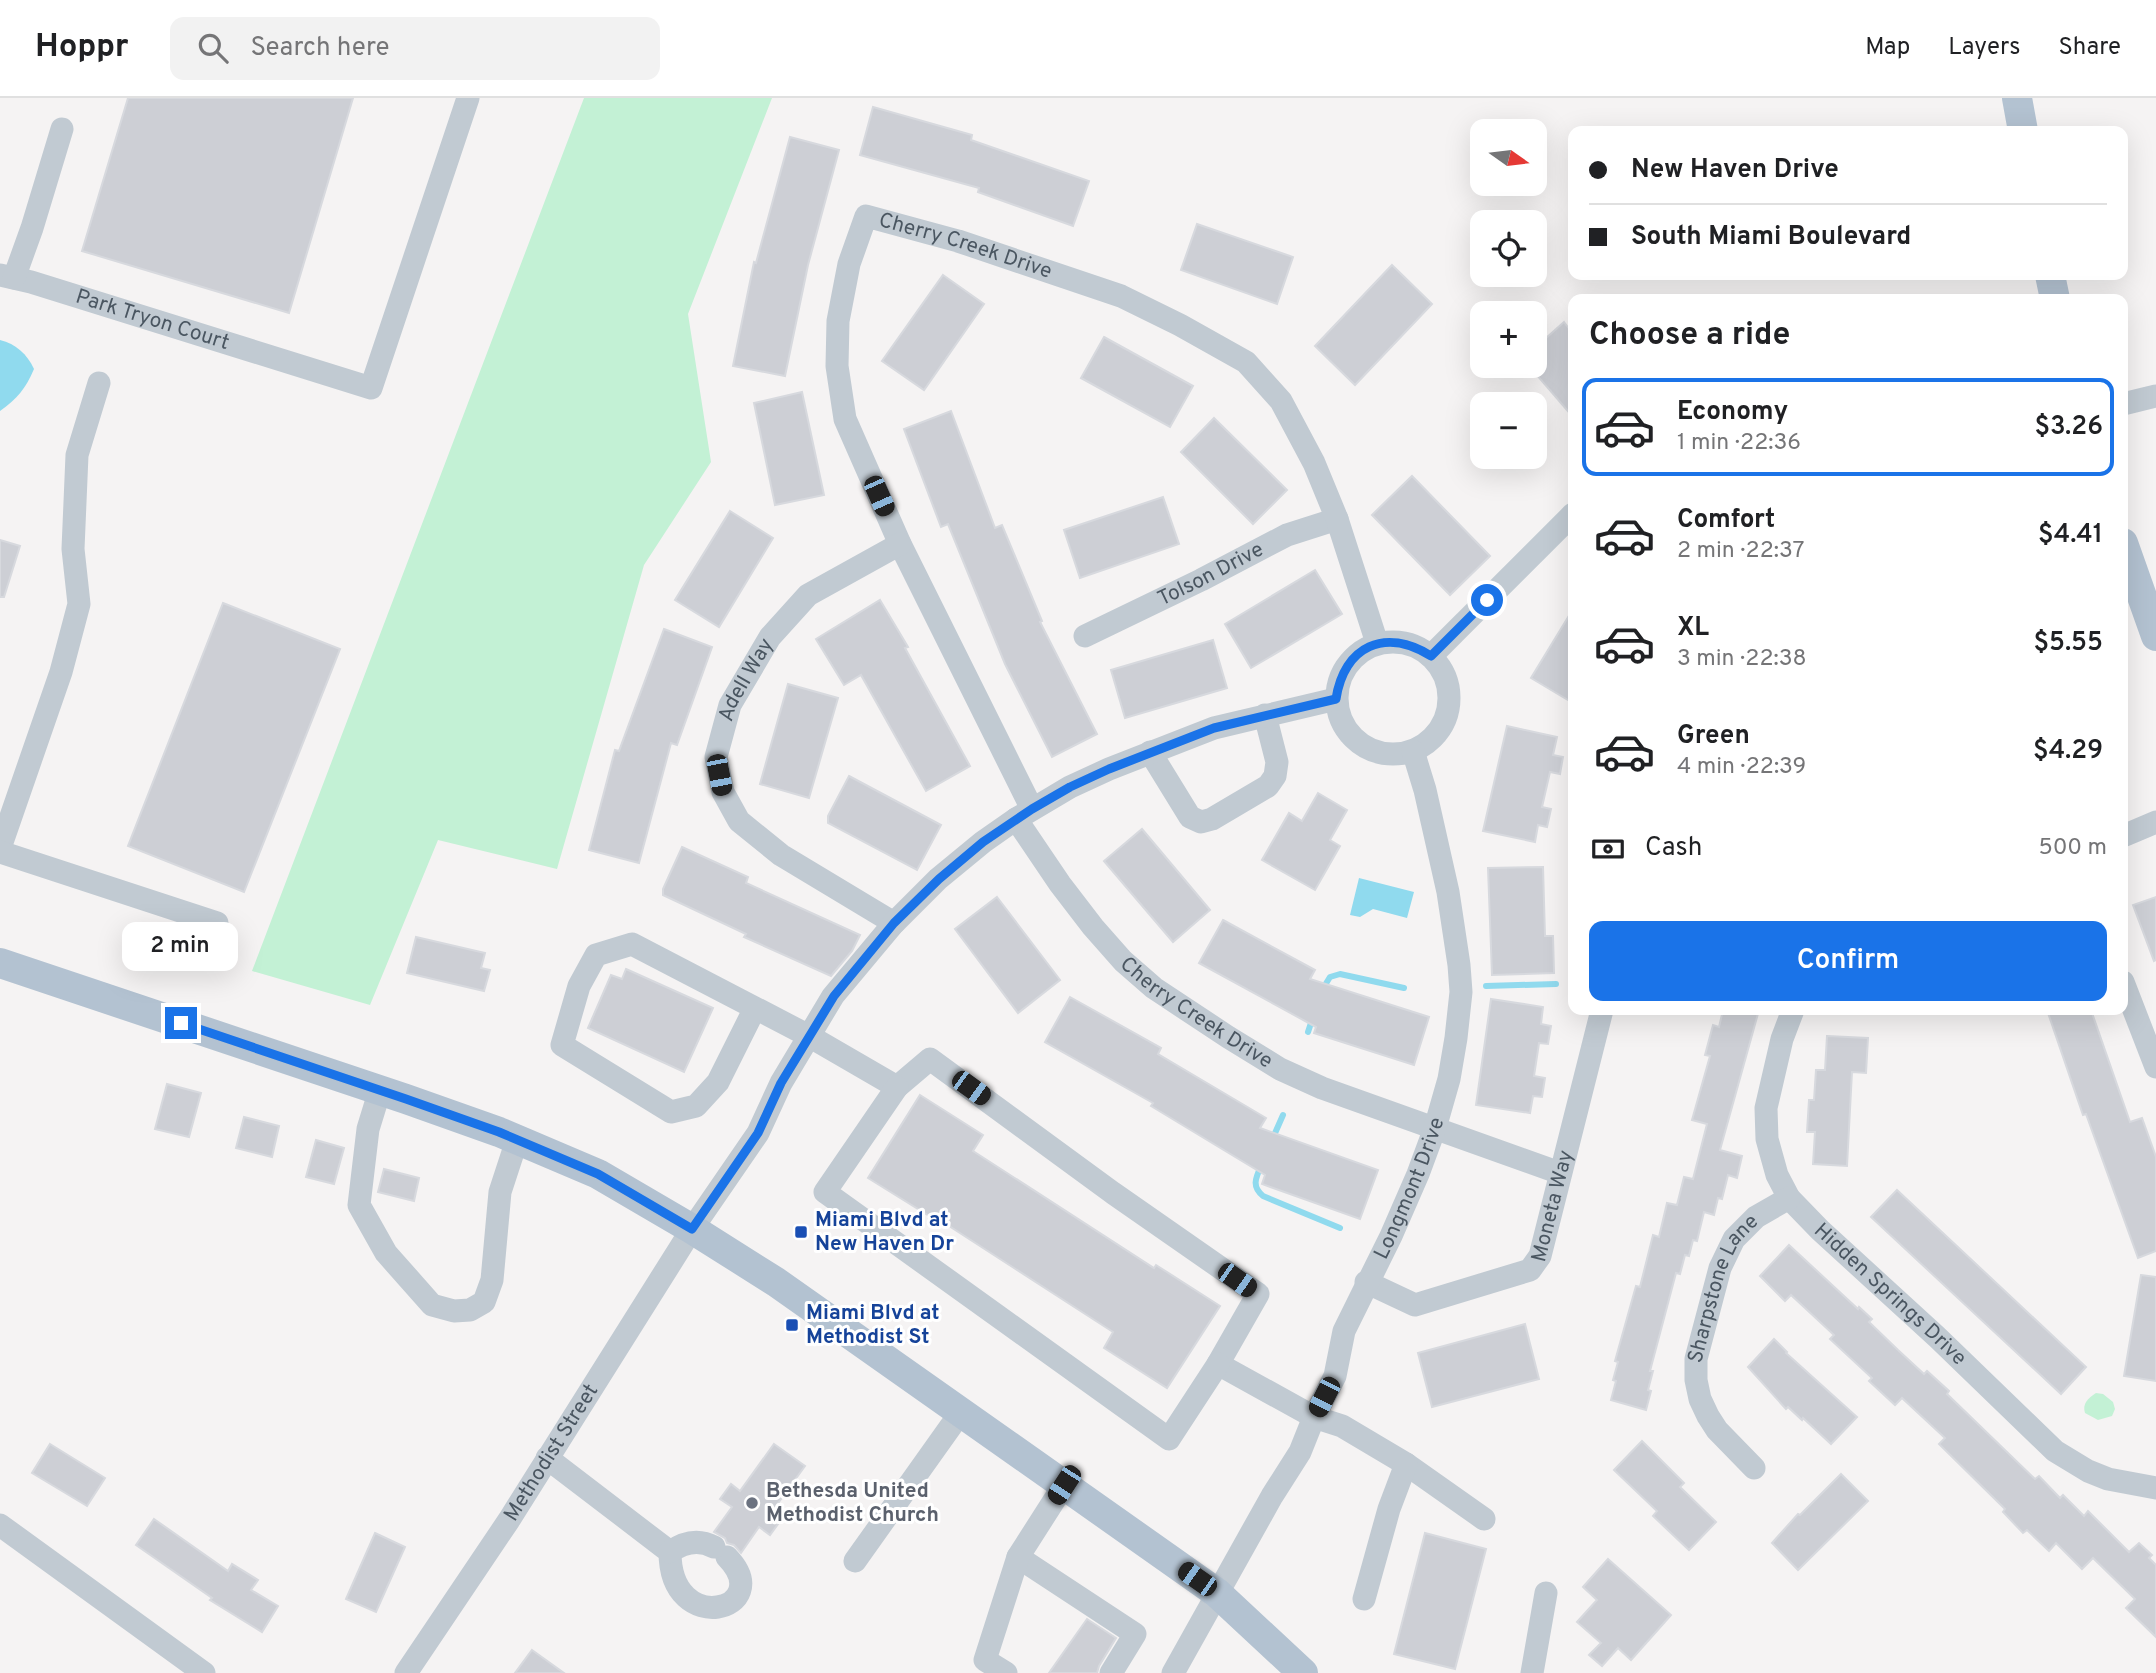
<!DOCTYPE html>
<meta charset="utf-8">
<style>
:root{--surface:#fff;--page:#f2f2f2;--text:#202124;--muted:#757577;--line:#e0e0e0;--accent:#1a73e8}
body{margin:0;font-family:Overpass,sans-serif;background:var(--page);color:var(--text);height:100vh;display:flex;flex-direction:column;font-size:26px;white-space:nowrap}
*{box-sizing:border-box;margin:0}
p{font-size:23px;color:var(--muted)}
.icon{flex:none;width:38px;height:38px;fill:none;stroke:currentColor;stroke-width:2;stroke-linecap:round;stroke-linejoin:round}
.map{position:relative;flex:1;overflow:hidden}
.drawer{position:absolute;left:1568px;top:196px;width:560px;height:721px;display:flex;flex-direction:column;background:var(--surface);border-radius:14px;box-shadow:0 7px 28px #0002}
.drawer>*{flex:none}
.top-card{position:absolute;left:1568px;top:28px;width:560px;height:154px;border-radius:14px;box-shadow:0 7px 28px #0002;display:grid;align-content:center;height:154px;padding:0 21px;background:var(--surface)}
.needle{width:46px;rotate:104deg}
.fabs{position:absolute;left:1470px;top:21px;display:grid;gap:14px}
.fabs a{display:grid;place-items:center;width:77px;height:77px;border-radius:14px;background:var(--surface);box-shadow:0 7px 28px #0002;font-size:35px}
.end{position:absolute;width:32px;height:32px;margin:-16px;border:9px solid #1a73e8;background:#fff;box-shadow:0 0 0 4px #fff}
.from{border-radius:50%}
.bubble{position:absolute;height:49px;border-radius:14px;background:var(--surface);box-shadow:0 7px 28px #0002;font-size:23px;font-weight:600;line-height:49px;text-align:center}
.car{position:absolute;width:21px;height:42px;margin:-21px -10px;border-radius:9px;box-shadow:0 0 5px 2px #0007;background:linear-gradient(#222 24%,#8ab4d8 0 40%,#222 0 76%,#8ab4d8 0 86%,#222 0)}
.top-card b{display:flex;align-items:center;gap:24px;height:66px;font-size:26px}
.top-card b+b{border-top:2px solid var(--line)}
.top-card i{width:18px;height:18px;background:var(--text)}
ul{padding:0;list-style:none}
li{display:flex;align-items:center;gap:21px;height:98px;margin:0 14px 10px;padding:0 7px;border:4px solid transparent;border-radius:14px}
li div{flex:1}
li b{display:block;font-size:26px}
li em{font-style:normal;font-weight:600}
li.active{border-color:var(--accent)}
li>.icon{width:63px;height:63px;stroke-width:1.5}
h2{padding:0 21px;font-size:32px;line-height:84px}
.pay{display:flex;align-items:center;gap:18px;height:77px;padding:0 21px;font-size:26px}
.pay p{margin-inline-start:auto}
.button{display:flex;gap:14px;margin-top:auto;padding:14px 21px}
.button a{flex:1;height:80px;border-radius:14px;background:var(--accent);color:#fff;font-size:28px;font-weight:600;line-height:80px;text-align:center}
header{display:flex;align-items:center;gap:42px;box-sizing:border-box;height:98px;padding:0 35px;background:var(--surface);border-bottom:2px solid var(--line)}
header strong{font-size:33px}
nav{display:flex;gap:38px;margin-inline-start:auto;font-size:24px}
.search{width:490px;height:63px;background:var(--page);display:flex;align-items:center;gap:18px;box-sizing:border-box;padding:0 24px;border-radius:14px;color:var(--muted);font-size:26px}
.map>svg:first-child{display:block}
.green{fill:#c3f1d5}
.water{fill:#90daee}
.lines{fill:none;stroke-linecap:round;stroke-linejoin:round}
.stream{stroke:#90daee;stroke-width:6}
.building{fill:#cdcfd5;stroke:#d7d9de;stroke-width:2}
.minor{stroke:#c1cad2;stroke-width:23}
.major{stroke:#b3c2d1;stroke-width:30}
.route{stroke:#1a73e8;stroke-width:9}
.transit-dot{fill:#1a4fb4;stroke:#fff;stroke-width:2.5}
.worship-dot{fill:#6b7280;stroke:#fff;stroke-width:2.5}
.labels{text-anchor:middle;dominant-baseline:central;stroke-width:6;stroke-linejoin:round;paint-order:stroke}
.street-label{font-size:21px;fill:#4a5661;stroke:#fff}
.transit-label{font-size:21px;font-weight:bold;fill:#164399;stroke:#fff;text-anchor:start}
.worship-label{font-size:21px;font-weight:bold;fill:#5b616d;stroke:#fff;text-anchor:start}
</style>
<header>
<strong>Hoppr</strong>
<div class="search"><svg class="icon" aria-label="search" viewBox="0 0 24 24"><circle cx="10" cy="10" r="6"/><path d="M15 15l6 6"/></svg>Search here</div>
<nav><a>Map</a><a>Layers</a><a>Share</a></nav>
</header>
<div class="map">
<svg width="2156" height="1575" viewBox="0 0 2156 1575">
<rect width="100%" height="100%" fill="#f5f3f3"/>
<!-- green -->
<g class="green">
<polygon points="584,0 772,0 688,216 711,364 644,467 557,771 438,742 370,907 252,873"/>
<path d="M2096 1295 2103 1296 2113 1304 2115 1311 2112 1318 2098 1322 2085 1315C2082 1306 2088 1300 2096 1295Z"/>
</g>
<!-- water -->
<g class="water">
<path d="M0 242C16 246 27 256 34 271 26 290 17 301 0 313Z"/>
<polygon points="1359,780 1414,794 1407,820 1373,811 1360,819 1350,817"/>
</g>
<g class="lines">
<!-- stream -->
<g class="stream">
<polyline points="1486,888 1556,886"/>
<polyline points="1322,892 1330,879 1340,876 1404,890"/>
<polyline points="1308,934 1313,919"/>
<polyline points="1272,1042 1283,1017"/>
<path d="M1261 1068C1255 1081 1252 1089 1263 1098L1340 1130"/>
</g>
</g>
<!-- building -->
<g class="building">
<polygon points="128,0 353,0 289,215 82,153"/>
<polygon points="873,9 972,37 971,42 1089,83 1073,128 978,94 979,90 860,57"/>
<polygon points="790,39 839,52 808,167 785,278 733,268 754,164 756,165"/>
<polygon points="1197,126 1293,159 1277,206 1181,172"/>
<polygon points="1392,167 1432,206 1355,287 1315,248"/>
<polygon points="943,177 984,206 924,292 882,263"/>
<polygon points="1564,224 1573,236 1573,319 1535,275 1535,250"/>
<polygon points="1104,239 1193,288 1170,329 1081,280"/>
<polygon points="802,294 824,397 775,407 754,305"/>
<polygon points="951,313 995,430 1002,427 1042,523 1040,524 1097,636 1052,659 1005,566 948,426 941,429 904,331"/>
<polygon points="1214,320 1287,392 1253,426 1181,354"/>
<polygon points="1412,378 1490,458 1450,497 1372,417"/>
<polygon points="1163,399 1179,446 1080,480 1064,432"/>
<polygon points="730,413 773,440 719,529 675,502"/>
<polygon points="0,442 20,448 4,499 0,499"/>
<polygon points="1315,472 1342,516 1251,570 1225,526"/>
<polygon points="880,502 908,549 905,550 970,668 926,693 861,577 844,587 816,541"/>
<polygon points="223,505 340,551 244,794 128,748"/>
<polygon points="1573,511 1573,605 1531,580"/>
<polygon points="664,531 712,549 677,647 671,645 639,765 589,752 615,652 619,653"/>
<polygon points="1213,542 1227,590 1125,620 1111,572"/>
<polygon points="788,586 838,600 809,700 760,686"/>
<polygon points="1507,628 1557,639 1553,657 1563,659 1560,676 1550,674 1542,709 1551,711 1547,729 1538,727 1535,744 1483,733"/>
<polygon points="849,678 941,727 917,772 828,725 828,718"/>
<polygon points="1318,695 1347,712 1330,742 1340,748 1315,792 1262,762 1289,715 1302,723"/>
<polygon points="1142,731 1210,812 1173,844 1104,763"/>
<polygon points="682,749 748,779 746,785 860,837 852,853 831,878 744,839 746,836 663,797 663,791"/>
<polygon points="1543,769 1545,838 1553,838 1554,875 1492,877 1488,770"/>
<polygon points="997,799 1060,882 1018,915 955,831"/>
<polygon points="2156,799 2156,862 2154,863 2133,807"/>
<polygon points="1223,822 1315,872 1310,881 1429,919 1414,967 1314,935 1316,929 1199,865"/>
<polygon points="416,839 485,855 481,870 490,872 484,893 407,875"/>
<polygon points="626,871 713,910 684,974 588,930 611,877 622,881"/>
<polygon points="1070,899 1161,950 1158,956 1266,1020 1260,1030 1378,1072 1360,1121 1262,1086 1265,1077 1151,1008 1153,1005 1045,944"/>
<polygon points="1491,901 1543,909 1541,926 1551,928 1548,946 1539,945 1534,978 1545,980 1542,999 1533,998 1530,1015 1476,1007"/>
<polygon points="1723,912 1759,912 1720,1052 1742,1058 1737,1080 1728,1077 1722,1101 1718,1100 1714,1117 1704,1114 1697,1143 1693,1142 1689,1158 1685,1157 1680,1176 1676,1175 1650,1273 1653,1273 1648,1292 1651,1293 1646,1312 1611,1302 1616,1283 1613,1282 1618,1264 1615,1263 1636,1188 1640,1189 1653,1137 1659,1139 1667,1105 1677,1107 1684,1079 1693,1081 1707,1026 1692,1022 1710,958 1705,957 1713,927 1719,929"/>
<polygon points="2047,912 2091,912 2130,1024 2142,1020 2156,1059 2156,1153 2138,1160 2086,1016 2083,1017"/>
<polygon points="1827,938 1868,940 1866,975 1852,974 1847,1068 1813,1066 1815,1034 1807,1034 1809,1002 1814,1002 1816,972 1825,972"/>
<polygon points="167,986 201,995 189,1039 155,1031"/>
<polygon points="920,997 983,1037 973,1053 1154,1170 1156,1167 1220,1208 1167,1290 1104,1250 1113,1234 932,1117 931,1119 868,1080"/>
<polygon points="244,1019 279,1028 272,1059 236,1050"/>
<polygon points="316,1042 344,1050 334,1086 306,1079"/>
<polygon points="384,1071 419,1080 414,1103 378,1094"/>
<polygon points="1897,1092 2086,1269 2061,1296 1871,1119"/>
<polygon points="1789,1147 1858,1211 1859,1209 1872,1221 1869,1224 1898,1252 1924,1276 1927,1273 1949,1293 1947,1296 2035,1381 2039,1378 2060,1400 2063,1397 2084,1418 2088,1413 2129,1454 2139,1445 2152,1457 2149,1460 2156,1467 2156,1539 2126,1510 2135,1501 2093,1460 2082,1471 2056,1445 2049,1453 2027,1432 2023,1435 2003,1414 2005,1411 1939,1346 1945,1340 1902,1300 1895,1307 1869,1283 1872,1280 1830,1241 1834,1237 1791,1197 1785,1203 1760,1178"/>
<polygon points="2141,1177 2156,1179 2156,1283 2124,1278"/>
<polygon points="1525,1226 1539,1281 1432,1309 1418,1255"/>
<polygon points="1774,1241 1787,1254 1786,1255 1857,1319 1831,1346 1803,1320 1802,1322 1788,1309 1786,1311 1748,1269"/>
<polygon points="1642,1343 1684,1385 1680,1389 1716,1424 1689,1452 1653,1418 1657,1413 1614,1372"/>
<polygon points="50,1346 105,1380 87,1408 32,1375"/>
<polygon points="774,1346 805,1368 771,1415 781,1422 770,1437 759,1429 741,1455 734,1447 727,1445 725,1440 714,1434 732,1409 720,1401 731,1386 740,1393"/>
<polygon points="1841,1376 1868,1403 1798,1472 1772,1445 1798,1416 1800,1417"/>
<polygon points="154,1421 228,1473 232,1466 258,1482 251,1492 278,1508 262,1534 210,1502 212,1500 136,1447"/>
<polygon points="375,1435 405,1449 376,1514 346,1501"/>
<polygon points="1425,1435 1486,1451 1455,1571 1394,1556"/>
<polygon points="1608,1461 1671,1517 1631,1562 1618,1550 1602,1568 1589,1557 1601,1545 1577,1524 1597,1502 1583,1489"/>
<polygon points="1087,1521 1116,1540 1099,1568 1097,1575 1049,1575"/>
<polygon points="532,1552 564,1575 515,1575"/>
</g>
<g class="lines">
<!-- minor -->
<g class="minor">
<path id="s1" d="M0 177 31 184 371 290 468 0"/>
<polyline points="14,180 32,130 62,31"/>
<polyline points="2123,306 2156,298"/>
<path id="s2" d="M1085 538 1201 482 1287 437 1337 421"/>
<circle cx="1393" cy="600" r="56"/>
<polyline points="1431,558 1573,416"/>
<polyline points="1150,654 1190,719 1201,724 1212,721 1268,688 1275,678 1277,664 1265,617"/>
<path id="s3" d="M1032 711 900 446 845 321 837 268 838 223 849 166 866 118 958 143 1121 198 1180 227 1246 264 1281 303 1314 365 1337 421 1377 545"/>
<path id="s4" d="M1016 721 1060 786 1093 829 1123 863 1154 890 1228 939 1280 971 1322 990 1560 1075"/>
<polyline points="2123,738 2156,724"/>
<polyline points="0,750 61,574 79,506 73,451 77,357 99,285"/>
<polyline points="0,754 217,825"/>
<path id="s5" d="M894 825 781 757 739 723 723 694 716 659 730 607 770 539 808 497 900 446"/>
<polyline points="2123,884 2156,969"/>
<polyline points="755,910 718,984 696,1008 671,1014 562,947 579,888 596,857 632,846 809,938 897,989 930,961 1113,1095 1258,1196 1218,1266 1314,1319 1342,1328 1406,1366 1484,1421"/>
<path id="s6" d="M1793 912 1782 941 1766 1010 1767 1041 1777 1077 1789 1100 1820 1132 1937 1239 2055 1353 2088 1373 2108 1381 2156 1390"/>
<polyline points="897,989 825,1094 1169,1341 1218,1266"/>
<polyline points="380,992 368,1031 359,1107 386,1155 432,1207 454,1213 470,1212 484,1204 492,1182 500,1094 517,1042"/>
<path id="s7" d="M1366 1184 1415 1207 1530 1172 1540 1158 1602 912"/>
<path d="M547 1360 670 1454C670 1541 778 1512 727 1459"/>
<path id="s8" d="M1754 1370 1717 1332 1708 1318 1700 1301 1696 1282V1261L1720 1170 1734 1141 1756 1119 1789 1100"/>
<polyline points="0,1427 204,1575"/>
<path d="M670 1454C684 1444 699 1441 714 1449"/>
<polyline points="1018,1459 1135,1536 1111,1575"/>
<polyline points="855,1463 961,1314"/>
<polyline points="1364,1501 1389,1411 1406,1366"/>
<path id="s9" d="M406 1575 509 1422 692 1131 758 1035 781 985 833 898 894 825 938 781 983 744 1016 721 1070 689 1109 671 1214 630 1336 601"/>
<polyline points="1006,1575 985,1562 1018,1459 1064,1387"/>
<path id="s10" d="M1173 1575 1272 1398 1300 1354 1314 1319 1335 1278 1344 1233 1391 1138 1418 1076 1435 1030 1449 981 1456 940 1461 894 1459 867 1448 794 1425 692 1413 653"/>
<polyline points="1532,1575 1546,1495"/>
</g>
<!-- major -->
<g class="major">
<polyline points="2017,0 2023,33"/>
<polyline points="2050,177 2055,201"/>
<polyline points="2123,445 2156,538"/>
<polyline points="0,865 406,1001 499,1034 598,1076 692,1131 776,1184 1064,1387 1217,1495 1303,1575"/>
</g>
</g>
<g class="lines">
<!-- route -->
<path class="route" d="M181 925 406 1001 499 1034 598 1076 692 1131 758 1035 781 985 834 898 894 825 939 781 983 744 1032 711 1070 689 1109 671 1214 630 1336 601C1344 548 1385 529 1431 558L1487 502"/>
</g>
<!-- markers -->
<g class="transit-dot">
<rect x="794" y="1127" width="14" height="14" rx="3.5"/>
<rect x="785" y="1220" width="14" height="14" rx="3.5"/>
</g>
<circle class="worship-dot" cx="752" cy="1405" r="7"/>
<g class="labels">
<!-- street labels -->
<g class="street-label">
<text stroke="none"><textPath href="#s3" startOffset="744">Cherry Creek Drive</textPath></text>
<text stroke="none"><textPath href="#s1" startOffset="159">Park Tryon Court</textPath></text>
<text stroke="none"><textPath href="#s2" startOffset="140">Tolson Drive</textPath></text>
<text stroke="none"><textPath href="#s5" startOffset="338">Adell Way</textPath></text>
<text stroke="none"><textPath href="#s4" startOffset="268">Cherry Creek Drive</textPath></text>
<text stroke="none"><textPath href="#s10" startOffset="542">Longmont Drive</textPath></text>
<text stroke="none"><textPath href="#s7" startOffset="243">Moneta Way</textPath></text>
<text stroke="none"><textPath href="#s8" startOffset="205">Sharpstone Lane</textPath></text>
<text stroke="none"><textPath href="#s6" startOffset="336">Hidden Springs Drive</textPath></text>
<text stroke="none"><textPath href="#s9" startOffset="264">Methodist Street</textPath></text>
</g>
<!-- transit labels -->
<g class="transit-label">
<text x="815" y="1122">Miami Blvd at<tspan x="815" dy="24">New Haven Dr</tspan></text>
<text x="806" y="1215">Miami Blvd at<tspan x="806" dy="24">Methodist St</tspan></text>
</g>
<!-- worship labels -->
<g class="worship-label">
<text x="766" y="1393">Bethesda United<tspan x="766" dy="24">Methodist Church</tspan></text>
</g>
</g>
</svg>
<div class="fabs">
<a><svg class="needle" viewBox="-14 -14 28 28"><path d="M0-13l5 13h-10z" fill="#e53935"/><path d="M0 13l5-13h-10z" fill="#757577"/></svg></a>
<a><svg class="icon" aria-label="locate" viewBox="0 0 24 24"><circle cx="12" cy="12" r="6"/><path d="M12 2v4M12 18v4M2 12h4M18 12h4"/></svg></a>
<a>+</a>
<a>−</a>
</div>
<i class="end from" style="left:1487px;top:502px"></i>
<i class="end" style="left:181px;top:925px"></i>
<div class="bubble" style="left:122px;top:824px;width:116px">2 min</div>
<i class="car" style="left:879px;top:398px;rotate:156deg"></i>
<i class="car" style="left:719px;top:677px;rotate:169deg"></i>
<i class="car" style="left:971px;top:990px;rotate:126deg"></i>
<i class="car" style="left:1237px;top:1182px;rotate:125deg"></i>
<i class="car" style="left:1324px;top:1299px;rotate:207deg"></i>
<i class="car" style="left:1064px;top:1387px;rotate:213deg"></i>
<i class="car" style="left:1197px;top:1481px;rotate:305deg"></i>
<div class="top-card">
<b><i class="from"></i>New Haven Drive</b>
<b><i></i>South Miami Boulevard</b>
</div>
<section class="drawer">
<h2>Choose a ride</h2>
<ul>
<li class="active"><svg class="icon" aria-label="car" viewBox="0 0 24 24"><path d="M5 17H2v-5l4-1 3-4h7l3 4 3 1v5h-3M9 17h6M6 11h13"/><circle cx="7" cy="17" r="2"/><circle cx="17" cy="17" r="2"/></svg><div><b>Economy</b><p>1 min · 22:36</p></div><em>$3.26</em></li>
<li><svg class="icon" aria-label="car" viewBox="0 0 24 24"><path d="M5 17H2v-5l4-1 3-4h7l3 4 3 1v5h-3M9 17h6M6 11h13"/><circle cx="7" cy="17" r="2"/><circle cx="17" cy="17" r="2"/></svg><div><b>Comfort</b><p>2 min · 22:37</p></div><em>$4.41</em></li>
<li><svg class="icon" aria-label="car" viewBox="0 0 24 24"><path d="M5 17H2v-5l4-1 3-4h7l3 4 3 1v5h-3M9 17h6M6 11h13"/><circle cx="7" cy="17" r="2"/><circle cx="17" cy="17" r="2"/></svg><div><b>XL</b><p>3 min · 22:38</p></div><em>$5.55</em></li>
<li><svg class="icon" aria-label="car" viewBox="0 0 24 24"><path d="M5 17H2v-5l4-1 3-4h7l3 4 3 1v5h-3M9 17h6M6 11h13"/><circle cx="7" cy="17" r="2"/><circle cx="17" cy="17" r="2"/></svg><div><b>Green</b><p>4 min · 22:39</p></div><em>$4.29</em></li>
</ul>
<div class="pay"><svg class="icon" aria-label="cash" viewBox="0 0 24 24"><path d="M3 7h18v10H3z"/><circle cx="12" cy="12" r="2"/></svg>Cash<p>500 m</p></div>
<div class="button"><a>Confirm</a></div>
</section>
</div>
